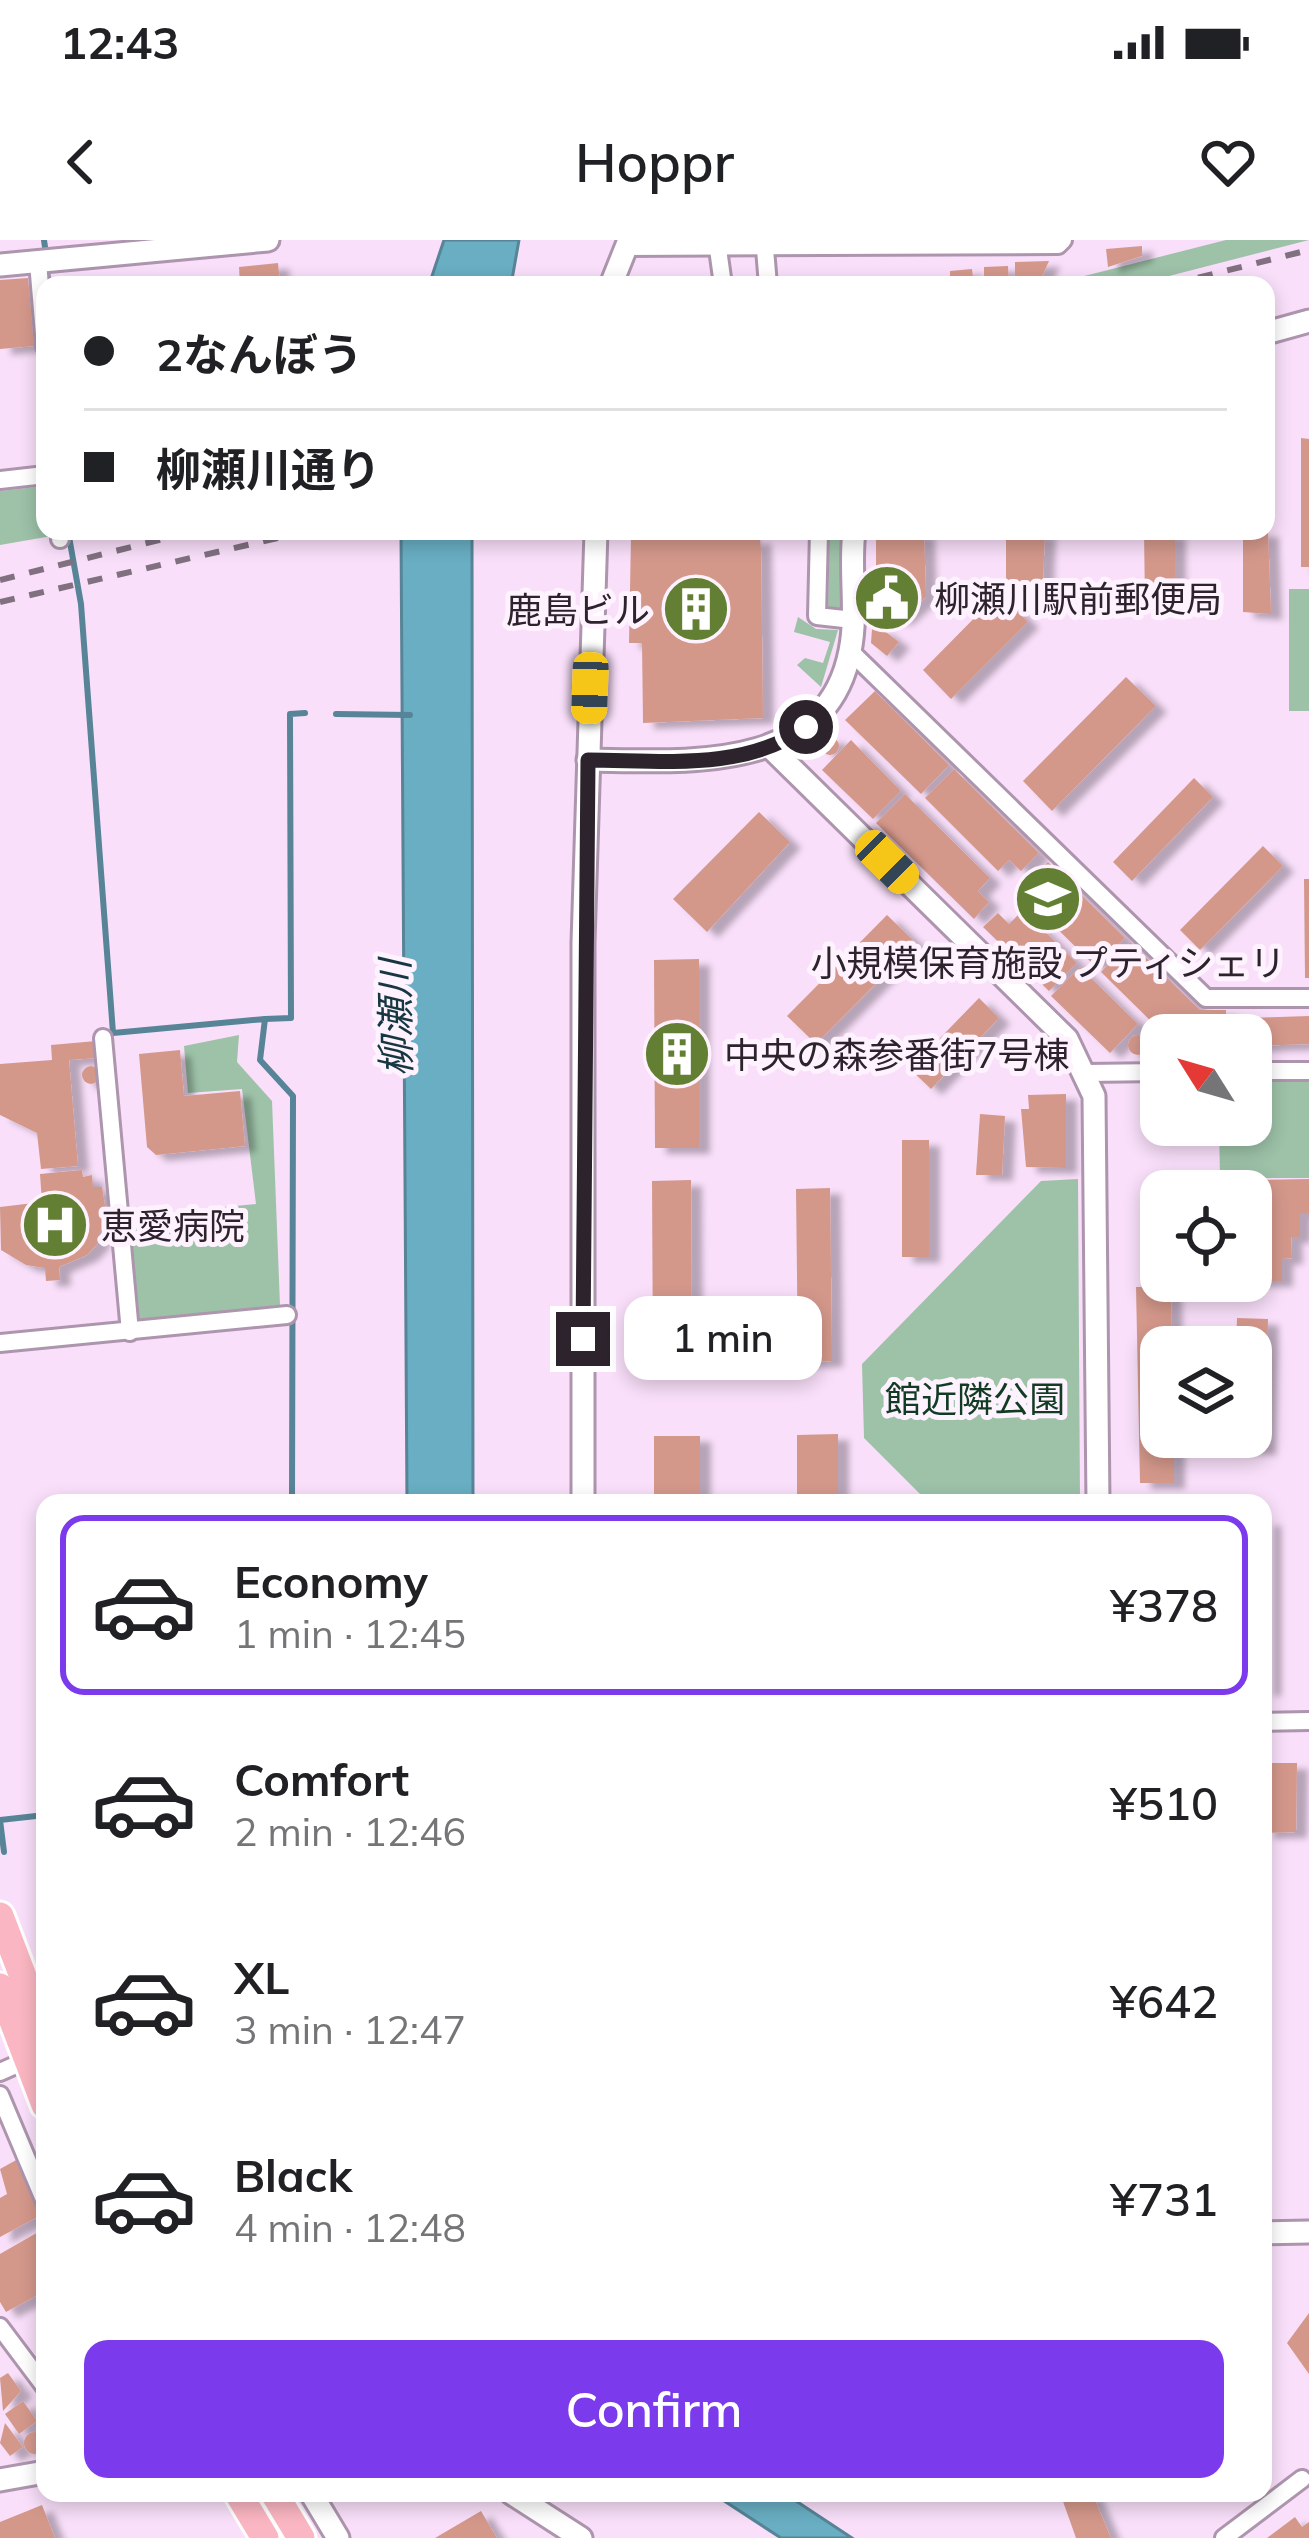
<!DOCTYPE html>
<meta charset="utf-8">
<style>
:root{--surface:#fff;--page:#f2f2f2;--text:#202124;--muted:#757577;--line:#e0e0e0;--accent:#7c3aed}
body{margin:0;font-family:Mulish,"Noto Sans JP",sans-serif;background:var(--page);color:var(--text);height:100vh;display:flex;flex-direction:column;font-size:45px;white-space:nowrap}
*{box-sizing:border-box;margin:0}
p{font-size:39px;color:var(--muted)}
.icon{flex:none;width:66px;height:66px;fill:none;stroke:currentColor;stroke-width:2;stroke-linecap:round;stroke-linejoin:round}
.map{position:relative;flex:1;overflow:hidden}
.panel{position:absolute;left:36px;top:1254px;width:1236px;height:1008px;display:flex;flex-direction:column;background:var(--surface);border-radius:24px;box-shadow:0 6px 18px #0003}
.panel>*{flex:none}
.guide{position:absolute;left:36px;top:36px;width:1239px;height:264px;border-radius:24px;box-shadow:0 6px 18px #0003;display:grid;align-content:center;height:264px;padding:0 48px;background:var(--surface)}
.needle{width:78px;rotate:307deg}
.fabs{position:absolute;left:1140px;top:774px;display:grid;gap:24px}
.fabs a{display:grid;place-items:center;width:132px;height:132px;border-radius:24px;background:var(--surface);box-shadow:0 6px 18px #0003;font-size:60px}
.end{position:absolute;width:54px;height:54px;margin:-27px;border:15px solid #2c232c;background:#fff;box-shadow:0 0 0 6px #fff}
.from{border-radius:50%}
.bubble{position:absolute;height:84px;border-radius:24px;background:var(--surface);box-shadow:0 6px 18px #0003;font-size:39px;font-weight:600;line-height:84px;text-align:center}
.car{position:absolute;width:36px;height:72px;margin:-36px -18px;border-radius:15px;box-shadow:0 0 9px 3px #0007;background:linear-gradient(#f5c518 24%,#345 0 40%,#f5c518 0 76%,#345 0 86%,#f5c518 0)}
.guide b{display:flex;align-items:center;gap:42px;height:114px;font-size:45px}
.guide b+b{border-top:3px solid var(--line)}
.guide i{width:30px;height:30px;background:var(--text)}
ul{padding:21px 0 0;list-style:none}
li{display:flex;align-items:center;gap:36px;height:180px;margin:0 24px 18px;padding:0 24px;border:6px solid transparent;border-radius:24px}
li div{flex:1}
li b{display:block;font-size:45px}
li em{font-style:normal;font-weight:600}
li.active{border-color:var(--accent)}
li>.icon{width:108px;height:108px;stroke-width:1.5}
.primary-button{display:flex;gap:24px;margin-top:auto;padding:24px 48px}
.primary-button a{flex:1;height:138px;border-radius:24px;background:var(--accent);color:#fff;font-size:48px;font-weight:600;line-height:138px;text-align:center}
.status{display:flex;justify-content:space-between;align-items:center;height:84px;padding:0 60px;background:var(--surface);direction:ltr}
.status svg{height:33px;fill:currentColor}
header{display:flex;justify-content:space-between;align-items:center;height:156px;padding:0 48px;background:var(--surface);font-size:54px;font-weight:600}
.map>svg:first-child{display:block}
.green{fill:#9dc2a8}
.water{fill:#69aec3;stroke:#578496;stroke-width:3}
.lines{fill:none;stroke-linecap:round;stroke-linejoin:round}
.stream{stroke:#578496;stroke-width:6}
.building{fill:#d4988b;filter:url(#shadow)}
.minor-casing{stroke:#ad95ad;stroke-width:22}
.tertiary-casing{stroke:#ad95ad;stroke-width:27}
.trunk-casing{stroke:#fff;stroke-width:33}
.minor{stroke:#fff;stroke-width:16}
.tertiary{stroke:#fff;stroke-width:21}
.trunk{stroke:#fab6c2;stroke-width:27}
.rail{stroke:#807080;stroke-width:6;stroke-dasharray:15 15;stroke-linecap:butt}
.route{stroke:#2c232c;stroke-width:15}
.labels{text-anchor:middle;dominant-baseline:central;stroke-width:10;stroke-linejoin:round;paint-order:stroke}
.poi-label{font-size:36px;fill:#2c232c;stroke:#fdf2fd;text-anchor:start}
.park-label{font-size:36px;fill:#113b23;stroke:#fdf2fd}
.water-label{font-size:39px;font-style:italic;fill:#163741;stroke:#fdf2fd}
</style>
<div class="status"><b>12:43</b><svg viewBox="0 0 49 12"><path d="M0 12V9h3v3zM5 12V6h3v6zM10 12V3h3v9zM15 12V0h3v12zM26 1h20v11H26zM47 4h2v5h-2z"/></svg></div>
<header><svg class="icon" aria-label="back" viewBox="0 0 24 24"><path d="M15 5l-7 7 7 7"/></svg>Hoppr<svg class="icon" aria-label="heart" viewBox="0 0 24 24"><path d="M12 20l-8-8c-3-5 5-10 8-4 3-6 11-1 8 4z"/></svg></header>
<div class="map">
<svg width="1309" height="2298" viewBox="0 0 1309 2298">
<defs>
<filter id="shadow"><feDropShadow dx="11" dy="6" stdDeviation="3" flood-color="#0004"/></filter>
</defs>
<rect width="100%" height="100%" fill="#f9dffa"/>
<!-- green -->
<g class="green">
<polygon points="1226,0 1309,0 1134,45 1049,45"/>
<polygon points="45,246 45,291 52,296 0,305 0,251"/>
<polygon points="829,291 845,291 843,369 828,371"/>
<rect x="1289" y="349" width="20" height="122"/>
<polygon points="798,377 816,389 838,390 821,447 797,425 805,418 823,423 830,402 794,392"/>
<polygon points="239,795 237,822 272,861 280,1065 136,1081 128,976 256,964 242,849 188,853 184,806"/>
<polygon points="1251,842 1309,842 1309,938 1220,938 1219,885 1251,885"/>
<polygon points="1078,939 1080,1263 929,1263 864,1198 862,1124 1041,941"/>
</g>
<!-- water -->
<g class="water">
<polygon points="444,0 519,0 511,45 429,45"/>
<polygon points="401,291 472,291 473,1263 407,1263"/>
<polygon points="712,2253 784,2253 852,2298 781,2298"/>
</g>
<g class="lines">
<!-- stream -->
<g class="stream">
<polyline points="44,0 45,7"/>
<polyline points="47,32 49,45"/>
<polyline points="68,291 81,364 113,793 265,779 260,820 293,856 292,1263"/>
<polyline points="336,474 410,475"/>
<polyline points="265,779 291,778 290,474 305,473"/>
<polyline points="4,1612 0,1580 45,1575"/>
</g>
</g>
<!-- building -->
<g class="building">
<polygon points="1142,6 1142,16 1108,27 1106,9"/>
<polygon points="1049,21 1040,41 1015,42 1015,22"/>
<polygon points="278,23 280,45 240,45 239,27"/>
<polygon points="1008,26 1009,45 984,45 984,27"/>
<polygon points="972,29 974,45 950,45 950,31"/>
<polygon points="28,38 34,106 0,109 0,40"/>
<polygon points="1301,198 1309,199 1309,327 1301,327"/>
<polygon points="748,291 749,299 760,297 761,310 763,478 643,483 642,403 629,403 631,297"/>
<polygon points="876,291 924,291 926,357 902,379 876,376"/>
<polygon points="1006,291 1045,291 1043,341 1006,341"/>
<polygon points="1144,291 1175,291 1175,363 1145,365"/>
<polygon points="1243,291 1268,291 1271,374 1243,372"/>
<polygon points="999,353 1028,382 951,459 923,430"/>
<polygon points="872,389 882,389 899,402 887,416 871,403"/>
<polygon points="1126,437 1156,466 1052,571 1023,541"/>
<polygon points="875,451 949,525 921,554 845,480"/>
<circle cx="830" cy="506" r="9"/>
<polygon points="851,500 901,551 873,579 822,530"/>
<polygon points="954,529 1039,613 1021,631 1009,620 998,631 925,558"/>
<polygon points="1194,538 1213,557 1132,641 1113,622"/>
<polygon points="905,554 990,638 978,651 989,662 974,679 876,583"/>
<polygon points="759,572 790,602 707,692 673,659"/>
<polygon points="1263,606 1283,626 1200,710 1180,690"/>
<polygon points="1048,622 1125,698 1096,727 1030,662 1042,650 1031,639"/>
<polygon points="1304,639 1309,639 1309,738 1305,738"/>
<polygon points="1023,670 1077,723 1049,751 983,687 998,673 1009,684"/>
<polygon points="887,675 916,703 816,804 787,776"/>
<polygon points="1130,702 1200,770 1226,770 1226,795 1165,795 1101,732"/>
<polygon points="699,719 699,908 655,908 654,720"/>
<polygon points="1080,727 1138,784 1110,813 1051,756"/>
<polygon points="979,758 999,778 931,849 910,829"/>
<polygon points="1309,776 1309,804 1251,806 1246,778"/>
<circle cx="1138" cy="805" r="10"/>
<polygon points="96,801 98,818 69,820 78,926 41,929 37,893 0,875 0,824 52,820 51,805"/>
<polygon points="180,810 184,856 240,851 245,906 156,915 147,907 139,814"/>
<circle cx="91" cy="835" r="9"/>
<polygon points="1066,854 1066,928 1026,927 1021,869 1029,869 1028,855"/>
<polygon points="980,874 1005,876 1002,935 976,935"/>
<rect x="902" y="900" width="27" height="117"/>
<polygon points="82,930 83,937 92,935 93,947 102,947 109,990 99,991 99,1002 87,1015 59,1027 60,1040 46,1041 45,1028 26,1025 1,1010 0,967 42,962 40,934"/>
<polygon points="1309,939 1309,973 1300,973 1300,997 1291,997 1292,1018 1282,1019 1282,1041 1251,1041 1251,986 1260,986 1252,949 1258,949 1258,940"/>
<polygon points="691,940 692,1125 653,1126 652,941"/>
<polygon points="830,948 832,1121 798,1122 796,949"/>
<polygon points="1171,1046 1172,1107 1161,1107 1161,1197 1174,1197 1174,1243 1140,1243 1136,1047"/>
<polygon points="1237,1078 1268,1079 1265,1209 1234,1208 1234,1197 1251,1197 1251,1107 1236,1107"/>
<polygon points="838,1194 838,1263 797,1263 797,1195"/>
<rect x="654" y="1196" width="46" height="67"/>
<rect x="1263" y="1280" width="7" height="170"/>
<polygon points="1263,1523 1297,1523 1296,1592 1263,1593"/>
<polygon points="18,1919 43,1974 0,1997 0,1958 7,1954 0,1929"/>
<polygon points="45,1988 45,2051 6,2072 0,2062 0,2014"/>
<polygon points="1309,2073 1309,2134 1287,2103"/>
<polygon points="8,2133 21,2151 3,2171 0,2138"/>
<polygon points="23,2161 37,2181 19,2194 5,2174"/>
<polygon points="5,2183 23,2207 10,2216 0,2203"/>
<circle cx="35" cy="2203" r="11"/>
<polygon points="1060,2253 1092,2253 1111,2298 1076,2298"/>
<polygon points="42,2265 55,2298 0,2298 0,2282"/>
<polygon points="481,2271 497,2298 435,2298"/>
<polygon points="1295,2277 1302,2287 1309,2282 1309,2298 1267,2298"/>
</g>
<g class="lines">
<defs>
<g id="minor">
<polyline points="626,7 1058,5 1063,0"/>
<polyline points="718,9 723,45"/>
<polyline points="765,9 768,45"/>
<polyline points="38,22 45,106"/>
<polyline points="0,240 45,235"/>
<polyline points="60,291 60,299"/>
<polyline points="819,291 817,376 853,380"/>
<polyline points="850,411 1206,758 1309,758"/>
<polyline points="103,798 130,1092"/>
<polyline points="1251,831 1309,831"/>
<polyline points="1087,833 1161,832"/>
<polyline points="0,1103 287,1075"/>
<polyline points="1263,1482 1309,1481"/>
<polyline points="0,1832 29,1819"/>
<polyline points="0,1855 45,1962"/>
<polyline points="0,2087 45,2147"/>
<polyline points="1224,2298 1302,2239"/>
</g>
<g id="tertiary">
<polyline points="0,25 268,0"/>
<polyline points="611,45 629,0"/>
<polyline points="1266,93 1309,81"/>
<polyline points="771,508 1067,799 1094,856 1098,1263"/>
<path d="M588 520C683 521 826 535 850 411 858 372 849 331 854 291"/>
<polyline points="583,1263 583,703 596,291"/>
<polyline points="1263,1993 1309,1992"/>
<polyline points="0,2240 45,2232"/>
<polyline points="311,2253 338,2298"/>
<polyline points="511,2253 581,2298"/>
</g>
<g id="trunk">
<polyline points="0,1676 45,1794"/>
<polyline points="0,1747 45,1865"/>
<polyline points="238,2253 265,2298"/>
<polyline points="274,2253 301,2298"/>
</g>
</defs>
<!-- minor casing -->
<use href="#minor" class="minor-casing"/>
<!-- tertiary casing -->
<use href="#tertiary" class="tertiary-casing"/>
<!-- trunk casing -->
<use href="#trunk" class="trunk-casing"/>
<!-- minor -->
<use href="#minor" class="minor"/>
<!-- tertiary -->
<use href="#tertiary" class="tertiary"/>
<!-- trunk -->
<use href="#trunk" class="trunk"/>
<!-- rail -->
<g class="rail">
<polyline points="1169,45 1309,10"/>
<polyline points="0,340 195,291"/>
<polyline points="0,362 308,291"/>
</g>
</g>
<g class="lines">
<!-- route -->
<path class="route" d="M583 1099 588 520C660 520 744 532 806 487"/>
</g>
<!-- icons -->
<defs>
<symbol id="civic-disc" viewBox="-11 -11 22 22"><circle r="9.5" fill="#637f33" stroke="#fdf2fd"/><path d="M-.6-6.5H3V-4.5H.6V-3L4-1V1h2V6H-6V1h2V-1L-.6-3ZM-1.2 2.5V6h2.4V2.5Z" fill="#fff"/></symbol>
<symbol id="building-disc" viewBox="-11 -11 22 22"><circle r="9.5" fill="#637f33" stroke="#fdf2fd"/><path d="M-4-6H4V6H1V3H-1V6H-4ZM-2.5-4.3h1.7v1.8h-1.7ZM.8-4.3h1.7v1.8H.8ZM-2.5-1h1.7V.8h-1.7ZM.8-1h1.7V.8H.8Z" fill="#fff"/></symbol>
<symbol id="school-disc" viewBox="-11 -11 22 22"><circle r="9.5" fill="#637f33" stroke="#fdf2fd"/><path d="M0-5L7-2L0 1L-7-2ZM-4 1L0 2.5L4 1V4Q0 6-4 4Z" fill="#fff"/></symbol>
<symbol id="hospital-disc" viewBox="-11 -11 22 22"><circle r="9.5" fill="#637f33" stroke="#fdf2fd"/><path d="M-5-5h3v3.5h4V-5h3V5h-3V1.5h-4V5h-3Z" fill="#fff"/></symbol>
</defs>
<g fill-rule="evenodd">
<use href="#civic-disc" x="849" y="320" width="76" height="76"/>
<use href="#building-disc" x="658" y="331" width="76" height="76"/>
<use href="#school-disc" x="1010" y="621" width="76" height="76"/>
<use href="#building-disc" x="639" y="776" width="76" height="76"/>
<use href="#hospital-disc" x="17" y="947" width="76" height="76"/>
</g>
<g class="labels">
<!-- poi labels -->
<g class="poi-label">
<text x="934" y="358">柳瀬川駅前郵便局</text>
<text x="650" y="369" text-anchor="end">鹿島ビル</text>
<text x="1048" y="722" text-anchor="middle">小規模保育施設 プティシェリ</text>
<text x="724" y="814">中央の森参番街7号棟</text>
<text x="101" y="985">恵愛病院</text>
</g>
<!-- park labels -->
<g class="park-label">
<text x="975" y="1158">館近隣公園</text>
</g>
<!-- water labels -->
<g class="water-label">
<text transform="translate(395 778) rotate(-91)">柳瀬川</text>
</g>
</g>
</svg>
<div class="fabs">
<a><svg class="needle" viewBox="-14 -14 28 28"><path d="M0-13l5 13h-10z" fill="#e53935"/><path d="M0 13l5-13h-10z" fill="#757577"/></svg></a>
<a><svg class="icon" aria-label="locate" viewBox="0 0 24 24"><circle cx="12" cy="12" r="6"/><path d="M12 2v4M12 18v4M2 12h4M18 12h4"/></svg></a>
<a><svg class="icon" aria-label="layers" viewBox="0 0 24 24"><path d="M12 4l9 5-9 5-9-5zM3 14l9 5 9-5"/></svg></a>
</div>
<i class="end from" style="left:806px;top:487px"></i>
<i class="end" style="left:583px;top:1099px"></i>
<div class="bubble" style="left:624px;top:1056px;width:198px">1 min</div>
<i class="car" style="left:590px;top:448px;rotate:182deg"></i>
<i class="car" style="left:887px;top:622px;rotate:135deg"></i>
<div class="guide">
<b><i class="from"></i>2なんぼう</b>
<b><i></i>柳瀬川通り</b>
</div>
<section class="panel">
<ul>
<li class="active"><svg class="icon" aria-label="car" viewBox="0 0 24 24"><path d="M5 17H2v-5l4-1 3-4h7l3 4 3 1v5h-3M9 17h6M6 11h13"/><circle cx="7" cy="17" r="2"/><circle cx="17" cy="17" r="2"/></svg><div><b>Economy</b><p>1 min · 12:45</p></div><em>¥378</em></li>
<li><svg class="icon" aria-label="car" viewBox="0 0 24 24"><path d="M5 17H2v-5l4-1 3-4h7l3 4 3 1v5h-3M9 17h6M6 11h13"/><circle cx="7" cy="17" r="2"/><circle cx="17" cy="17" r="2"/></svg><div><b>Comfort</b><p>2 min · 12:46</p></div><em>¥510</em></li>
<li><svg class="icon" aria-label="car" viewBox="0 0 24 24"><path d="M5 17H2v-5l4-1 3-4h7l3 4 3 1v5h-3M9 17h6M6 11h13"/><circle cx="7" cy="17" r="2"/><circle cx="17" cy="17" r="2"/></svg><div><b>XL</b><p>3 min · 12:47</p></div><em>¥642</em></li>
<li><svg class="icon" aria-label="car" viewBox="0 0 24 24"><path d="M5 17H2v-5l4-1 3-4h7l3 4 3 1v5h-3M9 17h6M6 11h13"/><circle cx="7" cy="17" r="2"/><circle cx="17" cy="17" r="2"/></svg><div><b>Black</b><p>4 min · 12:48</p></div><em>¥731</em></li>
</ul>
<div class="primary-button"><a>Confirm</a></div>
</section>
</div>
